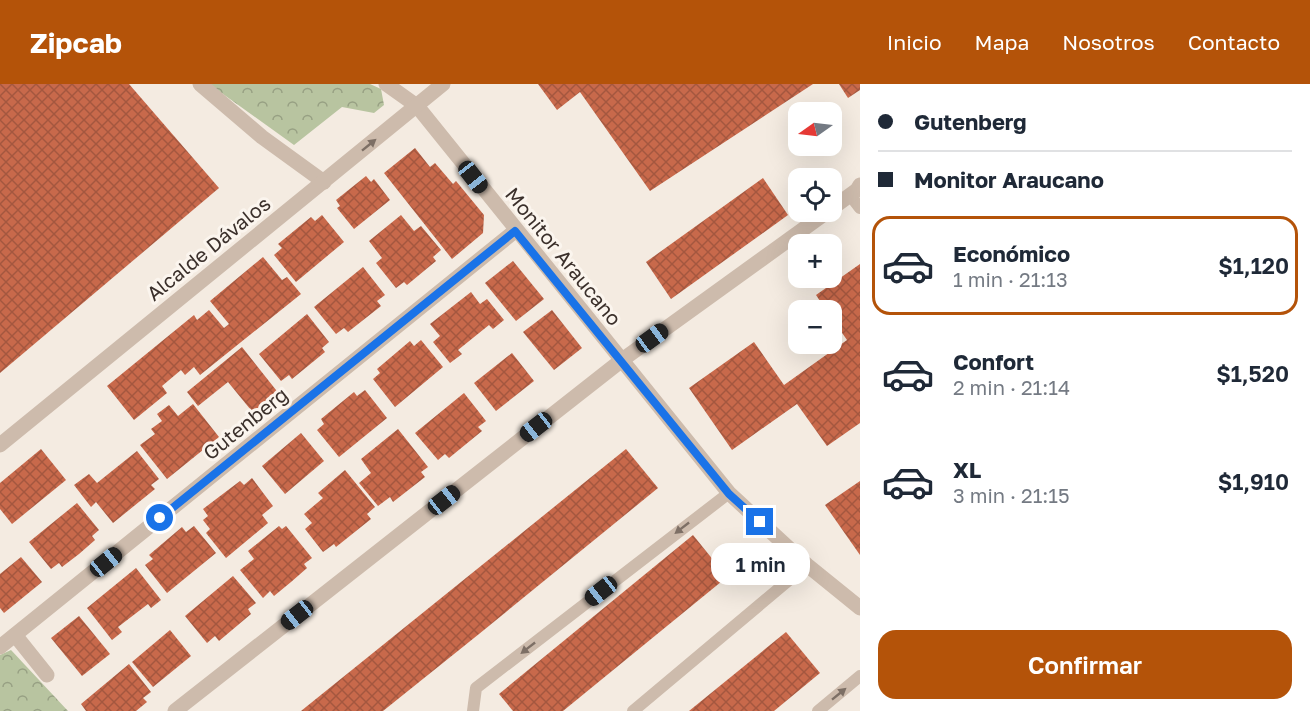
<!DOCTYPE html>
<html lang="es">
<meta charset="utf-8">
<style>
:root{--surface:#fff;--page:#f6f6f7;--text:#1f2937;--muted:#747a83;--line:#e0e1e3;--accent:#b45309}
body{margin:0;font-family:"Golos Text",sans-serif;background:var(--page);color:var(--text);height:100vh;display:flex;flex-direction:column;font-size:22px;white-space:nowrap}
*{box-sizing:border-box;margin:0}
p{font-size:20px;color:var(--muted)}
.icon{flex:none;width:33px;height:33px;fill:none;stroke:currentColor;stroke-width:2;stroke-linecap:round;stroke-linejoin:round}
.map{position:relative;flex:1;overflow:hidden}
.sheet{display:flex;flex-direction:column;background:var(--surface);width:450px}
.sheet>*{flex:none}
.top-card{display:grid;align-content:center;height:132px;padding:0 18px;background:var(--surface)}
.needle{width:39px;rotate:256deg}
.tools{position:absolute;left:788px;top:18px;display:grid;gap:12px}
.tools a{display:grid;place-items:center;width:54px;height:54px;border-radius:12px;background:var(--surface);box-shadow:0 6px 24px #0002;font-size:30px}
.end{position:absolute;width:27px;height:27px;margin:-14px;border:8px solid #1a73e8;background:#fff;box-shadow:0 0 0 3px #fff}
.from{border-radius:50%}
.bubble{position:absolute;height:42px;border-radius:18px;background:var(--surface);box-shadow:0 6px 24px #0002;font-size:20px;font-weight:600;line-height:42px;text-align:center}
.car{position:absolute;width:18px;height:36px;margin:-18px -9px;border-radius:8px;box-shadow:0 0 4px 2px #0007;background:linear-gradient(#222 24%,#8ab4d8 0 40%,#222 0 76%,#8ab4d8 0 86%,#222 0)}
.top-card b{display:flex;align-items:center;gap:21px;height:57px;font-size:22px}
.top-card b+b{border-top:2px solid var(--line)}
.top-card i{width:15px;height:15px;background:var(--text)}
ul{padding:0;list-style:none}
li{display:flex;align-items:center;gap:18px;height:99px;margin:0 12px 9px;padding:0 6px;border:3px solid transparent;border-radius:18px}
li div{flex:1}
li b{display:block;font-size:22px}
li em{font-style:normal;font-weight:600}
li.on{border-color:var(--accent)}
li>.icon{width:54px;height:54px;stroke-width:1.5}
.primary-button{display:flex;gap:12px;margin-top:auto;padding:12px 18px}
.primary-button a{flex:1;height:69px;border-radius:18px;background:var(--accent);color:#fff;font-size:24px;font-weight:600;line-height:69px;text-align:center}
header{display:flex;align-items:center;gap:36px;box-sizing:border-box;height:84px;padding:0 30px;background:var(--accent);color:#fff}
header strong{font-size:28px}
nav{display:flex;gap:33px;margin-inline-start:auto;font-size:21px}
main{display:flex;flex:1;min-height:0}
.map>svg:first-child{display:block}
.park{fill:url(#park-crowns)}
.building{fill:url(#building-cross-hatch)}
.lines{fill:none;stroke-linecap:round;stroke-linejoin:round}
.service{stroke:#cdbbac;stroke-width:12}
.minor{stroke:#cdbbac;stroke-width:15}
.oneway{fill:#7d6f65}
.route{stroke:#1a73e8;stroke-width:8}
.labels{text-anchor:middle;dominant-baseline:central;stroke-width:6;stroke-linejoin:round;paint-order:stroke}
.street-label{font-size:20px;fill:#3b302b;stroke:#fbf5ee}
</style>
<header>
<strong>Zipcab</strong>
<nav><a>Inicio</a><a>Mapa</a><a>Nosotros</a><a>Contacto</a></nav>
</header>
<main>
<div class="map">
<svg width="860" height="627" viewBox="0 0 860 627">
<defs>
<pattern id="park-crowns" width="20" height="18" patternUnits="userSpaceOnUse" patternTransform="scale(1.5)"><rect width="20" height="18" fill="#b8c4a0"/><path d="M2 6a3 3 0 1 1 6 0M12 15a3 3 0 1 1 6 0" fill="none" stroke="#97a083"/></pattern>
<pattern id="building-cross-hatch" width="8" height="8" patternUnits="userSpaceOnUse" patternTransform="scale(1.5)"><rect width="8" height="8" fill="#c8694b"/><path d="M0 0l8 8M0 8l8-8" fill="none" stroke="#a4573f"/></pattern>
</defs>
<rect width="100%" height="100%" fill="#f4ebe1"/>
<!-- park -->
<g class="park">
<polygon points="209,0 370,0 381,5 384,21 374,29 342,23 294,61"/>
<polygon points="11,566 68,627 0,627 0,571"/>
</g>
<!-- building -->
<g class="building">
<polygon points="0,0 129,0 219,104 0,289"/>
<polygon points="538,0 813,0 650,107 580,8 557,26"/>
<polygon points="839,0 860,0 860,6 848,14"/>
<polygon points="415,64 430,83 435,79 453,100 456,97 484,131 483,149 452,175 384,89"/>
<polygon points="366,92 371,98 374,95 390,116 354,145 337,124 340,122 336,116"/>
<polygon points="763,94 788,131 671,215 646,178"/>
<polygon points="322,131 344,158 296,198 274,171 282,164 278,160 311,133 315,137"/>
<polygon points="401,131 414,147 421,142 441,166 433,173 436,177 407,201 404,198 396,204 376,179 382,174 369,157"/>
<polygon points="263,173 282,196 287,193 301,210 200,291 194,283 185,291 181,286 162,302 167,309 134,336 107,302 194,231 197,236 209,226 224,244 229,240 210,217"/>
<polygon points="513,177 544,215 516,237 485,199"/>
<polygon points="860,180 860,339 827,362 797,320 732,366 689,304 754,258 784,301 847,256 831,233 831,226 826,226 816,211"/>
<polygon points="363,183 385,211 377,217 381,222 348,248 344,244 336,250 314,223"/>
<polygon points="471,208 480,220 487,215 504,236 493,245 489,241 458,266 462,270 450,279 433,258 440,252 430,240"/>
<polygon points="552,226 582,264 554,286 523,248"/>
<polygon points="307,230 329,258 322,264 325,268 292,295 289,291 281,297 259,270"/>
<polygon points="421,256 443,283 395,323 373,295 380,289 377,285 410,257 414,262"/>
<polygon points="242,263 280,311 255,331 228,298 198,322 187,308"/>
<polygon points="512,269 534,297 496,327 474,299"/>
<polygon points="365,306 387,334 339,373 317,346 324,340 321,335 354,308 357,312"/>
<polygon points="464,309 486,337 478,343 482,347 449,374 445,370 438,376 415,349"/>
<polygon points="193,320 219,353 167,395 140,361 155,350 151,345 162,337 157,330 169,321 178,332"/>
<polygon points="398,345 428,383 421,388 425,393 393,418 390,413 378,422 359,399 371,389 361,375"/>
<polygon points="301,349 324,377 285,410 262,382"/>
<polygon points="41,365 66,396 12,440 0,425 0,399"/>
<polygon points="626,365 658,404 479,550 383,627 301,627"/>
<polygon points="137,367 159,395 151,401 155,405 113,439 96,418 91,423 74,401 89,390 97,399"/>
<polygon points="345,386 375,423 367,430 371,435 336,463 334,460 323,468 305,445 312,439 304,430 323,414 318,409"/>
<polygon points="252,394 273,422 262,431 268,439 226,474 206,449 210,445 203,436 208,432 203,425 240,397 244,401"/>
<polygon points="860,397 860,471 825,421"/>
<polygon points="77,419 99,446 92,452 95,456 79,470 62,483 59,479 51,485 29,458"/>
<polygon points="194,442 216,469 167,509 145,481 153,475 149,471 182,443 186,448"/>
<polygon points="279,442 282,445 286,442 312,474 304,480 307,484 291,498 274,512 270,507 263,514 240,486 254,475 248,467"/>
<polygon points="693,451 727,493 563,627 513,627 499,610"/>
<polygon points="21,473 42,498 4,529 0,524 0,490"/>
<polygon points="136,484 161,516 151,524 148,520 118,543 122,548 112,556 87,524"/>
<polygon points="233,492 256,519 248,525 251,530 219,557 215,552 207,559 185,532"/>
<polygon points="79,532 110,570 82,592 51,554"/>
<polygon points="170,546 191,572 153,603 132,578"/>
<polygon points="786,548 820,589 774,627 689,627"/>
<polygon points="129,580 151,608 143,614 147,618 136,627 86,627 81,620"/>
</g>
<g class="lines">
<!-- service -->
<g class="service">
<polyline points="850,111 860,124"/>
<polyline points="473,627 476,604 729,409"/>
<polyline points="633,627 807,481"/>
<polyline points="818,627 860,592"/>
</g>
<!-- minor -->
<g class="minor">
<polyline points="200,0 262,53 324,98"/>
<polyline points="386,0 417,22 729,409 807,481 860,524"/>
<polyline points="831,125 857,106 860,101"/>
<polyline points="0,361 443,0"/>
<polyline points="15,551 47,591"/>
<polyline points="0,563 515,147"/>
<polyline points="175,627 622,276 827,128"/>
</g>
</g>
<!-- one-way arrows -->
<defs><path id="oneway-solid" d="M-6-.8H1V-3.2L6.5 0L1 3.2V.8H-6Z" transform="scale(1.5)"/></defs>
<g class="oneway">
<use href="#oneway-solid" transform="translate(369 61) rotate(-39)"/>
<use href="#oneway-solid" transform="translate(682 444) rotate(142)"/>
<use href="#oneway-solid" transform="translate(528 564) rotate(142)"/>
<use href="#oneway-solid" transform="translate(839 610) rotate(-39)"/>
</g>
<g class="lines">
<!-- route -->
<polyline class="route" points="160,434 515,147 729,410 760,438"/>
</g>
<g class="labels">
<!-- street labels -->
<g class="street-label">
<text transform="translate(208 164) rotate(-39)">Alcalde Dávalos</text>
<text transform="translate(564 172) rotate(51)">Monitor Araucano</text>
<text transform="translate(245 339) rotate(-39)">Gutenberg</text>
</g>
</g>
</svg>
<div class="tools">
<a><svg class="needle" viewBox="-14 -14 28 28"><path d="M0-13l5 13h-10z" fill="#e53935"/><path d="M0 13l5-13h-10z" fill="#747a83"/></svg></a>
<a><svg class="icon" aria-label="locate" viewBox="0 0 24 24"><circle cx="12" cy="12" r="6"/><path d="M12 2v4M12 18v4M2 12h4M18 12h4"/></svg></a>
<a>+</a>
<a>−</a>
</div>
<i class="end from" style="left:160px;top:434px"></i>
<i class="end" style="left:760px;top:438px"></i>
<div class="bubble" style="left:711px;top:459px;width:99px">1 min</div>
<i class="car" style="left:473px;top:93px;rotate:142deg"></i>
<i class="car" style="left:652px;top:254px;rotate:54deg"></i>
<i class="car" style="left:536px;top:343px;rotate:232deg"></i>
<i class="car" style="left:444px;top:416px;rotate:52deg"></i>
<i class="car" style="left:106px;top:478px;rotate:51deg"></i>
<i class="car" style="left:601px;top:507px;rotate:232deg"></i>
<i class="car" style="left:297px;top:531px;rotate:232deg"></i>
</div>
<section class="sheet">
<div class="top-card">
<b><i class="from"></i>Gutenberg</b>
<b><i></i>Monitor Araucano</b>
</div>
<ul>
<li class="on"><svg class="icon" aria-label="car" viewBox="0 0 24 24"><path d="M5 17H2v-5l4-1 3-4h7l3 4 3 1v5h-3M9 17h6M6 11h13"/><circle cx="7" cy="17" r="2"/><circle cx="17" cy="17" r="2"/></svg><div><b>Económico</b><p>1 min · 21:13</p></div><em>$1,120</em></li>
<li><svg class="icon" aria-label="car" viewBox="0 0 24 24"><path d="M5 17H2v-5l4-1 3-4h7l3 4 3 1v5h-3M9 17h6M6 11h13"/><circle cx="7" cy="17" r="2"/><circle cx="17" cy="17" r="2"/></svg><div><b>Confort</b><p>2 min · 21:14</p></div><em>$1,520</em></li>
<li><svg class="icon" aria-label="car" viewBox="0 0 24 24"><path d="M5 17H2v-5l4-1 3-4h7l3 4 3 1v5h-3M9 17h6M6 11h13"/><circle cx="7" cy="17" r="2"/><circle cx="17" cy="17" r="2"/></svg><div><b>XL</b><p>3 min · 21:15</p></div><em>$1,910</em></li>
</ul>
<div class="primary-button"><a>Confirmar</a></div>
</section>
</main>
